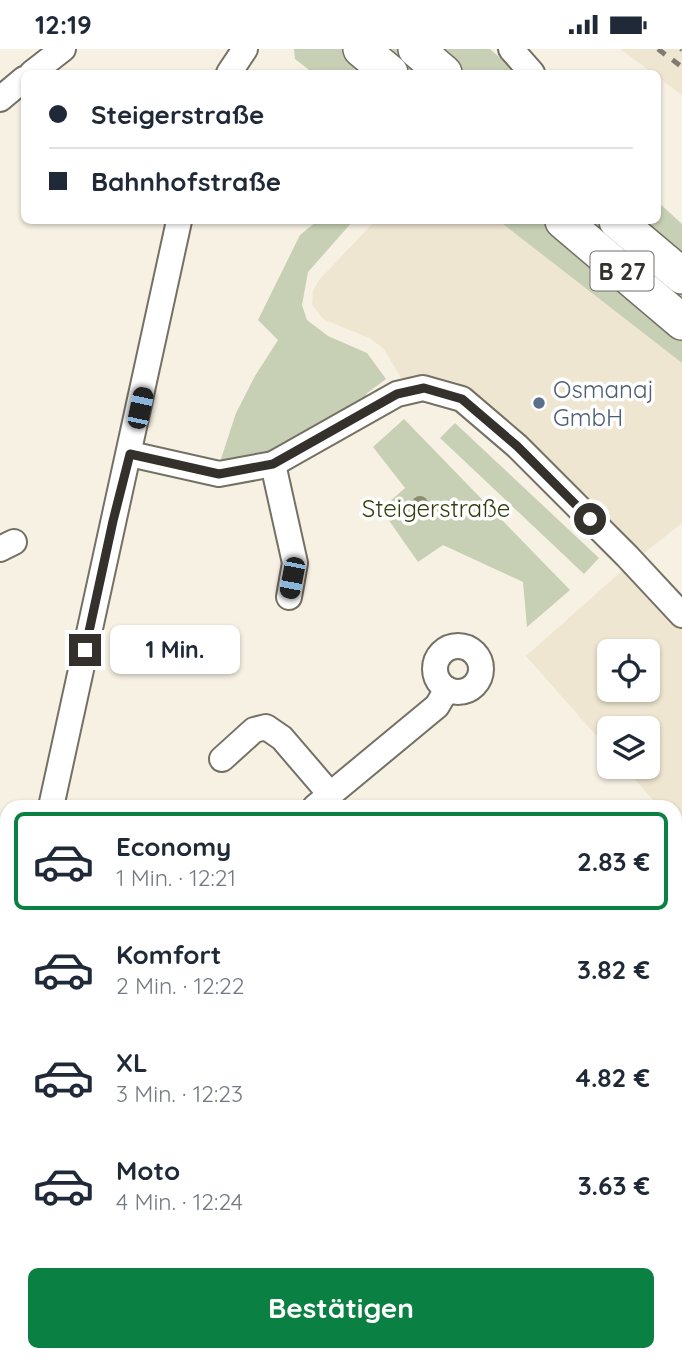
<!DOCTYPE html>
<html lang="de">
<meta charset="utf-8">
<style>
:root{--surface:#fff;--page:#f2f2f3;--text:#1f2937;--muted:#747a83;--line:#e0e1e3;--accent:#0b8043}
body{margin:0;font-family:Quicksand,sans-serif;background:var(--page);color:var(--text);height:100vh;display:flex;flex-direction:column;font-size:26px;white-space:nowrap}
*{box-sizing:border-box;margin:0}
p{font-size:23px;color:var(--muted)}
.icon{flex:none;width:38px;height:38px;fill:none;stroke:currentColor;stroke-width:2;stroke-linecap:round;stroke-linejoin:round}
.map{position:relative;flex:1;overflow:hidden}
.drawer{position:absolute;left:0px;top:751px;width:682px;height:562px;display:flex;flex-direction:column;background:var(--surface);border-radius:21px 21px 0 0;box-shadow:0 2px 5px #0004}
.drawer>*{flex:none}
.top-card{position:absolute;left:21px;top:21px;width:640px;height:154px;border-radius:10px;box-shadow:0 2px 5px #0004;display:grid;align-content:center;height:154px;padding:0 28px;background:var(--surface)}
.controls{position:absolute;left:597px;top:590px;display:grid;gap:14px}
.controls a{display:grid;place-items:center;width:63px;height:63px;border-radius:10px;background:var(--surface);box-shadow:0 2px 5px #0004;font-size:35px}
.end{position:absolute;width:32px;height:32px;margin:-16px;border:9px solid #34312c;background:#fff;box-shadow:0 0 0 4px #fff}
.from{border-radius:50%}
.bubble{position:absolute;height:49px;border-radius:10px;background:var(--surface);box-shadow:0 2px 5px #0004;font-size:23px;font-weight:700;line-height:49px;text-align:center}
.car{position:absolute;width:21px;height:42px;margin:-21px -10px;border-radius:9px;box-shadow:0 0 5px 2px #0007;background:linear-gradient(#222 24%,#8ab4d8 0 40%,#222 0 76%,#8ab4d8 0 86%,#222 0)}
.top-card b{display:flex;align-items:center;gap:24px;height:66px;font-size:26px}
.top-card b+b{border-top:2px solid var(--line)}
.top-card i{width:18px;height:18px;background:var(--text)}
ul{padding:12px 0 0;list-style:none}
li{display:flex;align-items:center;gap:21px;height:98px;margin:0 14px 10px;padding:0 14px;border:4px solid transparent;border-radius:10px}
li div{flex:1}
li b{display:block;font-size:26px}
li em{font-style:normal;font-weight:700}
li.on{border-color:var(--accent)}
li>.icon{width:63px;height:63px;stroke-width:1.5}
.button{display:flex;gap:14px;margin-top:auto;padding:14px 28px}
.button a{flex:1;height:80px;border-radius:10px;background:var(--accent);color:#fff;font-size:28px;font-weight:700;line-height:80px;text-align:center}
.status{display:flex;justify-content:space-between;align-items:center;height:49px;padding:0 35px;background:var(--surface);direction:ltr}
.status svg{height:19px;fill:currentColor}
.map>svg:first-child{display:block}
.built{fill:#efe6d1;fill-rule:evenodd}
.green{fill:#c7d0b5}
.lines{fill:none;stroke-linecap:round;stroke-linejoin:round}
.minor-casing{stroke:#757064;stroke-width:28}
.highway-casing{stroke:#757064;stroke-width:38}
.minor{stroke:#fff;stroke-width:24}
.highway{stroke:#fff;stroke-width:35}
.rail{stroke:#7f7b72;stroke-width:5;stroke-dasharray:9 9;stroke-linecap:butt}
.tree{fill:#8b8f6e}
.route{stroke:#34312c;stroke-width:9}
.service-dot{fill:#5c6f8a;stroke:#fff;stroke-width:2.5}
.labels{text-anchor:middle;dominant-baseline:central;stroke-width:7;stroke-linejoin:round;paint-order:stroke}
.shield{fill:#fff;stroke:#716f6b;stroke-width:2}
.shield-label{font-size:23px;font-weight:bold;fill:#34312c}
.service-label{font-size:24px;fill:#4e5e75;stroke:#fff;text-anchor:start}
.park-label{font-size:24px;fill:#333f0e;stroke:#fff}
</style>
<div class="status"><b>12:19</b><svg viewBox="0 0 49 12"><path d="M0 12V9h3v3zM5 12V6h3v6zM10 12V3h3v9zM15 12V0h3v12zM26 1h20v11H26zM47 4h2v5h-2z"/></svg></div>
<div class="map">
<svg width="682" height="1311" viewBox="0 0 682 1311">
<rect width="100%" height="100%" fill="#f7f1e4"/>
<!-- built -->
<g class="built">
<polygon points="620,0 682,0 682,46 658,28 658,24 653,24"/>
<path d="M375 172H499L682 314V474L633 513 682 570V783L676 776V758H659L624 718H648V679H609V701L526 607 632 513 472 344 458 335 440 332H403L383 299 369 289 323 270 312 256 313 242 319 231ZM609 602H648V640H609Z"/>
</g>
<!-- green -->
<g class="green">
<polygon points="294,0 490,0 517,24 313,24 295,10"/>
<polygon points="658,153 682,175 682,314 499,172 658,172"/>
<polygon points="317,172 353,172 308,223 302,256 307,271 328,287 367,304 386,330 366,345 374,354 270,409 218,419 236,364 255,327 278,291 258,271 300,186"/>
<polygon points="404,370 570,541 527,578 523,533 443,496 418,513 381,460 405,439 373,398"/>
<polygon points="455,374 599,509 584,525 440,389"/>
</g>
<g class="lines">
<defs>
<g id="minor">
<polyline points="511,0 532,24"/>
<polyline points="32,24 63,0"/>
<polyline points="229,24 245,0"/>
<polyline points="0,50 24,30"/>
<polyline points="130,405 219,425 273,415 397,345 423,339 462,350 517,397 627,507 682,566"/>
<polyline points="273,415 295,514 289,548"/>
<polyline points="0,500 14,493"/>
<circle cx="458" cy="620" r="23"/>
<polyline points="222,710 254,681 266,678 282,689 330,745"/>
<path d="M51 758C94 562 138 367 179 172"/>
<polyline points="315,758 437,657 447,640"/>
<polyline points="676,972 682,980"/>
<polyline points="0,974 3,971 7,955"/>
<polyline points="676,1121 682,1116"/>
<polyline points="0,1209 7,1217"/>
<polyline points="68,1306 71,1311"/>
<polyline points="412,1311 420,1306"/>
</g>
<g id="highway">
<polyline points="361,0 390,24"/>
<polyline points="416,0 444,24"/>
<polyline points="563,172 682,273"/>
<polyline points="617,172 682,227"/>
</g>
</defs>
<!-- minor casing -->
<use href="#minor" class="minor-casing"/>
<!-- highway casing -->
<use href="#highway" class="highway-casing"/>
<!-- minor -->
<use href="#minor" class="minor"/>
<!-- highway -->
<use href="#highway" class="highway"/>
<!-- rail -->
<g class="rail">
<polyline points="658,0 682,18"/>
<polyline points="681,0 682,1"/>
</g>
</g>
<!-- trees -->
<circle class="tree" cx="420" cy="455" r="8"/>
<g class="lines">
<!-- route -->
<polyline class="route" points="85,601 113,472 130,405 219,425 273,415 397,345 424,339 462,350 517,397 590,470"/>
</g>
<!-- markers -->
<circle class="service-dot" cx="539" cy="354" r="7"/>
<g class="labels">
<!-- shield labels -->
<rect class="shield" x="590.5" y="202.5" width="63" height="39" rx="5"/>
<g class="shield-label">
<text x="622" y="222">B 27</text>
</g>
<!-- service labels -->
<g class="service-label">
<text x="553" y="340">Osmanaj<tspan x="553" dy="28">GmbH</tspan></text>
</g>
<!-- park labels -->
<g class="park-label">
<text x="436" y="459">Steigerstraße</text>
</g>
</g>
</svg>
<div class="controls">
<a><svg class="icon" aria-label="locate" viewBox="0 0 24 24"><circle cx="12" cy="12" r="6"/><path d="M12 2v4M12 18v4M2 12h4M18 12h4"/></svg></a>
<a><svg class="icon" aria-label="layers" viewBox="0 0 24 24"><path d="M12 4l9 5-9 5-9-5zM3 14l9 5 9-5"/></svg></a>
</div>
<i class="end from" style="left:590px;top:470px"></i>
<i class="end" style="left:85px;top:601px"></i>
<div class="bubble" style="left:110px;top:576px;width:130px">1 Min.</div>
<i class="car" style="left:140px;top:359px;rotate:12deg"></i>
<i class="car" style="left:292px;top:529px;rotate:191deg"></i>
<div class="top-card">
<b><i class="from"></i>Steigerstraße</b>
<b><i></i>Bahnhofstraße</b>
</div>
<section class="drawer">
<ul>
<li class="on"><svg class="icon" aria-label="car" viewBox="0 0 24 24"><path d="M5 17H2v-5l4-1 3-4h7l3 4 3 1v5h-3M9 17h6M6 11h13"/><circle cx="7" cy="17" r="2"/><circle cx="17" cy="17" r="2"/></svg><div><b>Economy</b><p>1 Min. · 12:21</p></div><em>2.83 €</em></li>
<li><svg class="icon" aria-label="car" viewBox="0 0 24 24"><path d="M5 17H2v-5l4-1 3-4h7l3 4 3 1v5h-3M9 17h6M6 11h13"/><circle cx="7" cy="17" r="2"/><circle cx="17" cy="17" r="2"/></svg><div><b>Komfort</b><p>2 Min. · 12:22</p></div><em>3.82 €</em></li>
<li><svg class="icon" aria-label="car" viewBox="0 0 24 24"><path d="M5 17H2v-5l4-1 3-4h7l3 4 3 1v5h-3M9 17h6M6 11h13"/><circle cx="7" cy="17" r="2"/><circle cx="17" cy="17" r="2"/></svg><div><b>XL</b><p>3 Min. · 12:23</p></div><em>4.82 €</em></li>
<li><svg class="icon" aria-label="car" viewBox="0 0 24 24"><path d="M5 17H2v-5l4-1 3-4h7l3 4 3 1v5h-3M9 17h6M6 11h13"/><circle cx="7" cy="17" r="2"/><circle cx="17" cy="17" r="2"/></svg><div><b>Moto</b><p>4 Min. · 12:24</p></div><em>3.63 €</em></li>
</ul>
<div class="button"><a>Bestätigen</a></div>
</section>
</div>
